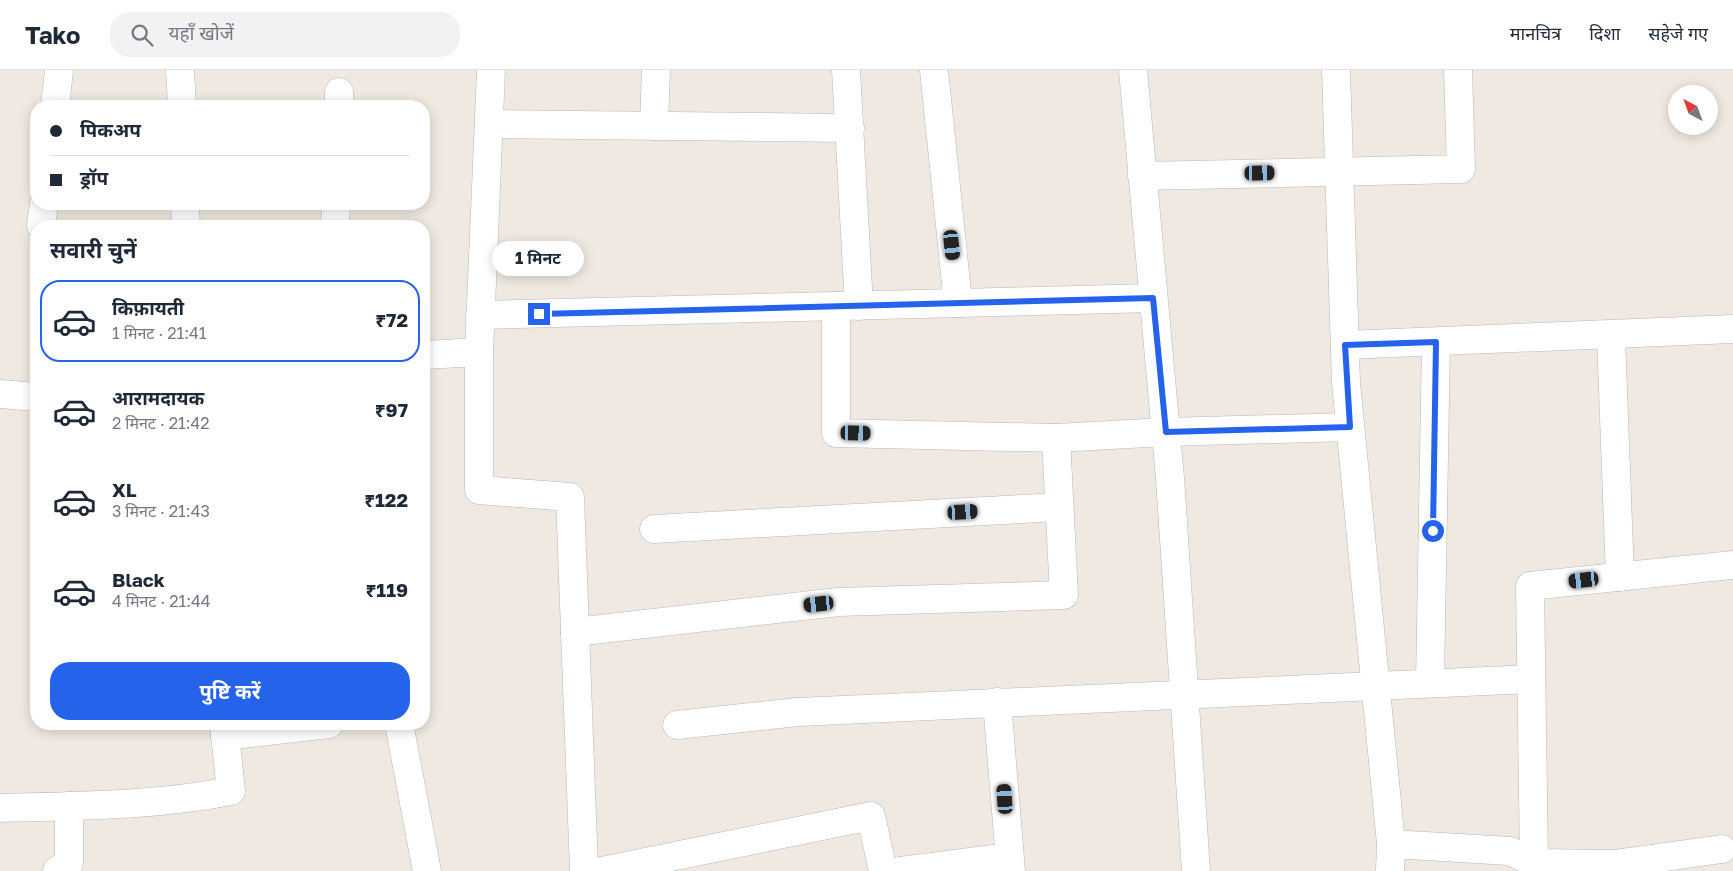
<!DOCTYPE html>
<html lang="hi">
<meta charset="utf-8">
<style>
:root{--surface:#fff;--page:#f2f2f3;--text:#1f2937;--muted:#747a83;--line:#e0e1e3;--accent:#2563eb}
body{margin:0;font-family:"Golos Text","Noto Sans Devanagari",sans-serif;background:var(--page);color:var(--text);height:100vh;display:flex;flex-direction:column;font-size:19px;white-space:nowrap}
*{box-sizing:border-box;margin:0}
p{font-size:16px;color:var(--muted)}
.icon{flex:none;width:28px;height:28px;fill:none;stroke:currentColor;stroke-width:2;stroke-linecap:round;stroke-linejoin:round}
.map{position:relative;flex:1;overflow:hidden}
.side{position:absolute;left:30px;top:150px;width:400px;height:510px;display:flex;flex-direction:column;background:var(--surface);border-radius:20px;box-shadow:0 2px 12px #0003}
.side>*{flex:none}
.hud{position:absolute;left:30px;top:30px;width:400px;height:110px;border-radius:20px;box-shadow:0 2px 12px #0003;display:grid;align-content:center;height:110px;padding:0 20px;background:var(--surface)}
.needle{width:32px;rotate:319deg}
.buttons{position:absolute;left:1668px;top:15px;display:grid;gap:10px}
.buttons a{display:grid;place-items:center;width:50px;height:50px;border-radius:50%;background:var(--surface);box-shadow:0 2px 12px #0003;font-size:25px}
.end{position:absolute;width:22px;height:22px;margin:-11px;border:6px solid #2563eb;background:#fff;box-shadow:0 0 0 2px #fff}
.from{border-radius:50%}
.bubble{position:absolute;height:35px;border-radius:18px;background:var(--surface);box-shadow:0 2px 12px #0003;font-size:16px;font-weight:700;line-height:35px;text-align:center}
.car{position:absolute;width:15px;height:30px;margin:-15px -8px;border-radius:6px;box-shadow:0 0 4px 1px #0007;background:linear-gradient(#222 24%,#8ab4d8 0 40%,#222 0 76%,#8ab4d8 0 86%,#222 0)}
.hud b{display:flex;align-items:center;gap:18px;height:48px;font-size:19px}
.hud b+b{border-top:1px solid var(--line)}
.hud i{width:12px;height:12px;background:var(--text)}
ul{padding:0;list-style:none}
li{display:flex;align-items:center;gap:15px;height:82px;margin:0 10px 8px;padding:0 10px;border:2px solid transparent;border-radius:20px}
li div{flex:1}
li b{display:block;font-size:19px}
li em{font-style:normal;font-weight:700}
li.selected{border-color:var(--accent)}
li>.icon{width:45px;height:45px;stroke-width:1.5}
h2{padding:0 20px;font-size:22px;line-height:60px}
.action{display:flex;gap:10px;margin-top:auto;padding:10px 20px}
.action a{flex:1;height:58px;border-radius:20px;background:var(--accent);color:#fff;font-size:20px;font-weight:700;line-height:58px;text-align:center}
header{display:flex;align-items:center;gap:30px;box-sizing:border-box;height:70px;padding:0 25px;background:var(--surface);border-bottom:1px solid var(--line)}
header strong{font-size:24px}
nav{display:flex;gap:28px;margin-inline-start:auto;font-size:18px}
.search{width:350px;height:45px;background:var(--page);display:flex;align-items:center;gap:12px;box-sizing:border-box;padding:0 18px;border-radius:20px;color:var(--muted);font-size:19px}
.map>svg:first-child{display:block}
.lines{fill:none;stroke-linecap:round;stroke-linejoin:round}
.minor-casing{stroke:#b4b7c1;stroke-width:29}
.minor{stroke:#fff;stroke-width:28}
.route{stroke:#2563eb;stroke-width:6}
</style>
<header>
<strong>Tako</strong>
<div class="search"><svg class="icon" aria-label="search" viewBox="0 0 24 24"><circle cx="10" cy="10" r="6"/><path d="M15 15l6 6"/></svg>यहाँ खोजें</div>
<nav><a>मानचित्र</a><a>दिशा</a><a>सहेजे गए</a></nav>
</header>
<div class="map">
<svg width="1733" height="801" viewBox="0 0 1733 801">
<rect width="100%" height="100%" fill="#efe9e1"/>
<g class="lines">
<defs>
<g id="minor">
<polyline points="180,0 182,36"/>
<polyline points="846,0 859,236"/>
<polyline points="934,0 958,233"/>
<polyline points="1133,0 1170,408 1196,801"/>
<polyline points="1336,0 1346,313 1391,774 1390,801"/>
<polyline points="55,36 59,0"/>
<polyline points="339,36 339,22"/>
<polyline points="489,54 850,58"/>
<polyline points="654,56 656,0"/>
<polyline points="1142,106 1461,99 1458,0"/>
<polyline points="185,134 186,156"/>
<polyline points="41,156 44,134"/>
<polyline points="335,156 336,134"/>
<polyline points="836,236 836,363 1056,368 1165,362 1350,357"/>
<polyline points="480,245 1153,228"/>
<polyline points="1611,266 1620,507"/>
<polyline points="1345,275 1733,259"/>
<polyline points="479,282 479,420 570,427 584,801"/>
<polyline points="424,285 479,282 491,0"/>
<polyline points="0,324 36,327"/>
<polyline points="654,459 1059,437"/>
<polyline points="575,562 838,532 1064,525 1056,368"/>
<polyline points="1430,613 1436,272"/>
<polyline points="997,632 1011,801"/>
<polyline points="677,655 798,642 1531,609"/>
<polyline points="400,659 427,801"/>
<polyline points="225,666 329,654"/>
<path d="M0 738C77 736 155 736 231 721L224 654"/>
<polyline points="1391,774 1510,781 1534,793 1614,794 1722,779"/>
<polyline points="1534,793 1530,516 1733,495"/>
<polyline points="57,801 69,793 69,736"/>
<polyline points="602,801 871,746 883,801"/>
<polyline points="901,801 1009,787"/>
</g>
</defs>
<!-- minor casing -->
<use href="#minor" class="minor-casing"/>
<!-- minor -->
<use href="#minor" class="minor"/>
</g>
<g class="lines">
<!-- route -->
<polyline class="route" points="539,244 1153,228 1166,362 1350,357 1345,275 1436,272 1433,461"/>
</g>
</svg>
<div class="buttons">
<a><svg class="needle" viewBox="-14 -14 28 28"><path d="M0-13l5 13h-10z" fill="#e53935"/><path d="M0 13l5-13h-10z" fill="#747a83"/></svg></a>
</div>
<i class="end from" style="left:1433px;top:461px"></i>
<i class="end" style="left:539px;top:244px"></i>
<div class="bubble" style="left:492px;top:171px;width:92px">1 मिनट</div>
<i class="car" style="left:1260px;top:103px;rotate:89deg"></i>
<i class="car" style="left:952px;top:175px;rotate:174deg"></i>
<i class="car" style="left:856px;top:363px;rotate:91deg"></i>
<i class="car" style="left:963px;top:442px;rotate:87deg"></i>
<i class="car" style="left:1584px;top:510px;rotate:264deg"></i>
<i class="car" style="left:819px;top:534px;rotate:264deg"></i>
<i class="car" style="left:1005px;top:729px;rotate:356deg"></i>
<div class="hud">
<b><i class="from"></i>पिकअप</b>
<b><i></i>ड्रॉप</b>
</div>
<section class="side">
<h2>सवारी चुनें</h2>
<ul>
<li class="selected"><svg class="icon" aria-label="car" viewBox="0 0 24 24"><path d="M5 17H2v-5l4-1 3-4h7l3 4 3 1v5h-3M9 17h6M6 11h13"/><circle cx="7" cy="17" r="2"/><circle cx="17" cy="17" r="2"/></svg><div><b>किफ़ायती</b><p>1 मिनट · 21:41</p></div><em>₹72</em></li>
<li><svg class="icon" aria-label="car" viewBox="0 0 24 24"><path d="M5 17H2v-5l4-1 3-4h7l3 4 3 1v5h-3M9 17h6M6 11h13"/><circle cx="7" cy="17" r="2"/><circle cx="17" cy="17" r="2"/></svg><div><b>आरामदायक</b><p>2 मिनट · 21:42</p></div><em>₹97</em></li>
<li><svg class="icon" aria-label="car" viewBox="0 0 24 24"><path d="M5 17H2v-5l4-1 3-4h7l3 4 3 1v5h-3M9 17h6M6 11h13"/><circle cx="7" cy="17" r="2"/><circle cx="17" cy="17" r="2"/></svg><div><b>XL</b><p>3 मिनट · 21:43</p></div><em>₹122</em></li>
<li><svg class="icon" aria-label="car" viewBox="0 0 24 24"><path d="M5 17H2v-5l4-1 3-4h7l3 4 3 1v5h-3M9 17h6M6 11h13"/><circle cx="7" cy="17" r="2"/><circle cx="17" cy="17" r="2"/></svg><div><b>Black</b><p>4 मिनट · 21:44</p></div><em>₹119</em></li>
</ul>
<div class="action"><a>पुष्टि करें</a></div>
</section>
</div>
